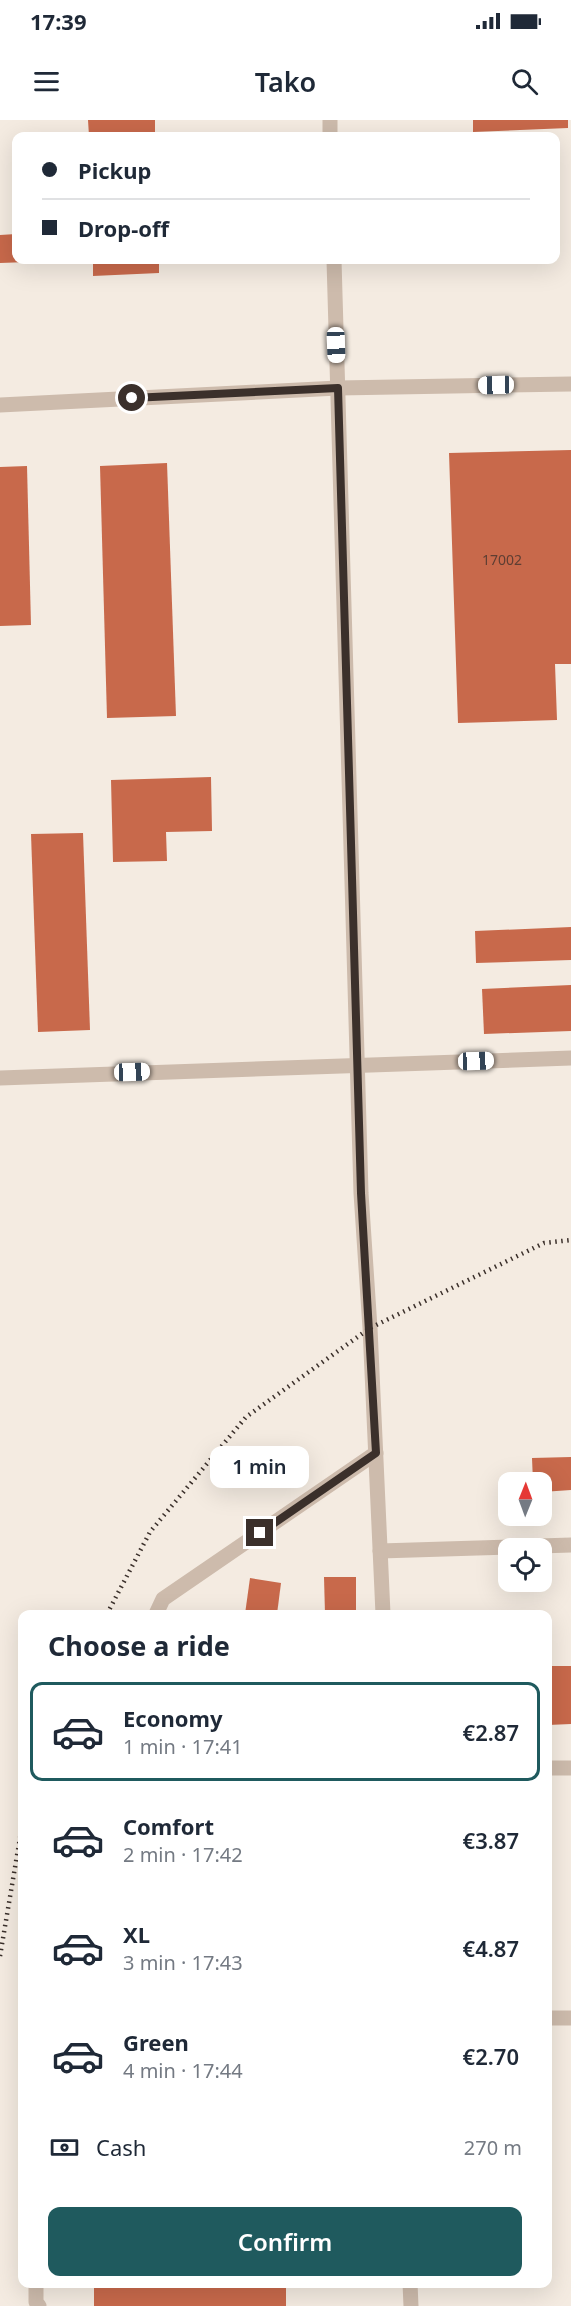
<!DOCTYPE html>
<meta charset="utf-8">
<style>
:root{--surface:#fff;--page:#f2f2f3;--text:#1f2937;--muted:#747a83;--line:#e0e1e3;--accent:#1f5a5e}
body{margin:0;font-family:"Noto Sans",sans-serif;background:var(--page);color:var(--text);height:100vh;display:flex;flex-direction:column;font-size:22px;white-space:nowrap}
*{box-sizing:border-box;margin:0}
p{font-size:20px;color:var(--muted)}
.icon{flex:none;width:33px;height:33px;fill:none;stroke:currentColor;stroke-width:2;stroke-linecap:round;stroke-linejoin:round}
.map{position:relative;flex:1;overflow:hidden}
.sheet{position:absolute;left:18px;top:1490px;width:534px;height:678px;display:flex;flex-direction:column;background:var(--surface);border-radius:12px;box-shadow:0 6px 24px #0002}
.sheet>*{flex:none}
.guide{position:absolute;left:12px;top:12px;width:548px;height:132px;border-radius:12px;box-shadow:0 6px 24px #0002;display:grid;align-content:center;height:132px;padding:0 30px;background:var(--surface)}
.needle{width:39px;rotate:1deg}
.fabs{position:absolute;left:498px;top:1352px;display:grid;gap:12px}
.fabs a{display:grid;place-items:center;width:54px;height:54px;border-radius:12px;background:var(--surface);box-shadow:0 6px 24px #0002;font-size:30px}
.end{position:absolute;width:27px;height:27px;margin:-14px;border:8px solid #3b302b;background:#fff;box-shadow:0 0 0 3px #fff}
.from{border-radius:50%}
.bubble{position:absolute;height:42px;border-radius:12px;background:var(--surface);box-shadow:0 6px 24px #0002;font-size:20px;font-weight:600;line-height:42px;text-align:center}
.car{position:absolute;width:18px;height:36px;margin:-18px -9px;border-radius:8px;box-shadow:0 0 4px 2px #0007;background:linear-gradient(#fff 24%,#345 0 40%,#fff 0 76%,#345 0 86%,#fff 0)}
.guide b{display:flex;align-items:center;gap:21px;height:57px;font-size:22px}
.guide b+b{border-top:2px solid var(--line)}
.guide i{width:15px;height:15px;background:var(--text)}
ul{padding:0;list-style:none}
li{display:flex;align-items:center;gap:18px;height:99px;margin:0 12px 9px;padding:0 18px;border:3px solid transparent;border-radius:12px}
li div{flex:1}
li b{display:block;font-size:22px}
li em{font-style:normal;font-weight:600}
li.active{border-color:var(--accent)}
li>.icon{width:54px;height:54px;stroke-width:1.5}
h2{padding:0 30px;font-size:27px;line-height:72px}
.pay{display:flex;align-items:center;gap:15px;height:66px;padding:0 30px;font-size:22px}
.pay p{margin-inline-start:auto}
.button{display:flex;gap:12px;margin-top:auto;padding:12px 30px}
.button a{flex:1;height:69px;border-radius:12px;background:var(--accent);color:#fff;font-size:24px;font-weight:600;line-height:69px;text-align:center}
.status{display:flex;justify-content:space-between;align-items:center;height:42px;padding:0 30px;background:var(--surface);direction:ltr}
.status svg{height:16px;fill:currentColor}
header{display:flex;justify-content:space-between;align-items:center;height:78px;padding:0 30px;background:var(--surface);font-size:27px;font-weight:600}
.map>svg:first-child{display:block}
.building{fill:#c8694b}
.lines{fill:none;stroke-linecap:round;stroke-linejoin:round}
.lane{stroke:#cdbbac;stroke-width:15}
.rail{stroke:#3b302b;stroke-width:4.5;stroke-dasharray:1.5 4.5;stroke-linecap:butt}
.route{stroke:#3b302b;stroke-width:8}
.labels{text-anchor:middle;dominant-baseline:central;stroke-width:5;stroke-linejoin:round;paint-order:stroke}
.number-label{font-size:14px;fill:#5e3e33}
</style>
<div class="status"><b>17:39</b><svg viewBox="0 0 49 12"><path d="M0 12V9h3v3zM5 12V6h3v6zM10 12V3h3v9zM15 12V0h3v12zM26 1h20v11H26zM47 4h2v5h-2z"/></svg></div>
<header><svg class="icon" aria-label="menu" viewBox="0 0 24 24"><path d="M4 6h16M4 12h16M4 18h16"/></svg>Tako<svg class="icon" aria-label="search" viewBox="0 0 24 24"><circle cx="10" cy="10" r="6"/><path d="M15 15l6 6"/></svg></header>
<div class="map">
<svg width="571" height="2186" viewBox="0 0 571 2186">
<rect width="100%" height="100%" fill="#f4ebe1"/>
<!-- building -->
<g class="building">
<polygon points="88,0 155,0 155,16 89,16"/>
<polygon points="473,0 568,0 568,8 473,12"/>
<polygon points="16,114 16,140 28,140 28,142 0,143 0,115"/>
<polygon points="93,140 159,140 159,153 93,156"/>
<polygon points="571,330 571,544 555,544 557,600 458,603 449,333"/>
<polygon points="167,343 176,596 107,598 100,346"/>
<polygon points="27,346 31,505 0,506 0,347"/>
<polygon points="211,657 212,711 166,712 167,741 113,742 111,660"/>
<polygon points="83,713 90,910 38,912 31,714"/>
<polygon points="571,807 571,840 476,843 475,811"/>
<polygon points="571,865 571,911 484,914 482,869"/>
<polygon points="571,1337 571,1370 542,1372 542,1362 533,1362 532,1338"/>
<polygon points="324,1457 356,1457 356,1494 325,1494"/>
<polygon points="250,1458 281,1463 277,1494 245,1494"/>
<polygon points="548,1546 571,1546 571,1604 548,1605"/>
<rect x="94" y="2163" width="192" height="23"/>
</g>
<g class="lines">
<!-- lane -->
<g class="lane">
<polyline points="330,0 330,16"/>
<polyline points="334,140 361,1073 370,1208 383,1494"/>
<polyline points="0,285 338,268 571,264"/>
<polyline points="0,958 571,938"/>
<polyline points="380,1431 571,1425"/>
<polyline points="156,1494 163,1479 376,1333"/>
<polyline points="548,1648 571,1648"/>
<polyline points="548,1898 571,1898"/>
<polyline points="36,2163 36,2182 39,2186"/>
<polyline points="410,2163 411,2186"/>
</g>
<!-- rail -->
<g class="rail">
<polyline points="107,1494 150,1412 246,1297 370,1208 544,1123 571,1120"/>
<polyline points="0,1836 22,1706"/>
</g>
</g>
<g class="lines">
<!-- route -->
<polyline class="route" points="132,278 338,268 361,1073 376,1333 260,1413"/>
</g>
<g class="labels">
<!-- number labels -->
<g class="number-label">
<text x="502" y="439">17002</text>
</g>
</g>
</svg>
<div class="fabs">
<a><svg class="needle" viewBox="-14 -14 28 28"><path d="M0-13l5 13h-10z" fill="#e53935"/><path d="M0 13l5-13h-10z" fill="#747a83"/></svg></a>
<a><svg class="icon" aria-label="locate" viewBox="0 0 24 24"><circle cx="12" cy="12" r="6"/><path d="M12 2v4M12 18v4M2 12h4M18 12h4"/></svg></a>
</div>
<i class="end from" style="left:132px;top:278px"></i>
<i class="end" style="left:260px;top:1413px"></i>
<div class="bubble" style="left:210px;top:1326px;width:99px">1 min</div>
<i class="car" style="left:336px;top:225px;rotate:178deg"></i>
<i class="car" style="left:496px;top:265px;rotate:269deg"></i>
<i class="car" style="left:476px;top:941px;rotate:88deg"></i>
<i class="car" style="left:132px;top:952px;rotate:88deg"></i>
<div class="guide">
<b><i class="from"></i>Pickup</b>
<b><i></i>Drop-off</b>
</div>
<section class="sheet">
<h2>Choose a ride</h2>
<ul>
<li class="active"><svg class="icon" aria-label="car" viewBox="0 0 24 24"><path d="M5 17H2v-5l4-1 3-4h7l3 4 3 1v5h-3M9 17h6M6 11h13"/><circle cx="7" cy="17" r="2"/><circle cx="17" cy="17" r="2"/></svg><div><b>Economy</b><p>1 min · 17:41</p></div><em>€2.87</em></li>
<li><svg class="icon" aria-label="car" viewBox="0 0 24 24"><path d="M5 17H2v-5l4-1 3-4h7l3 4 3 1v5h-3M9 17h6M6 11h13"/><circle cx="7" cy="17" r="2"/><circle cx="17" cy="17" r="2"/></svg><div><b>Comfort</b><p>2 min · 17:42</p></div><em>€3.87</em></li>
<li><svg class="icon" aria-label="car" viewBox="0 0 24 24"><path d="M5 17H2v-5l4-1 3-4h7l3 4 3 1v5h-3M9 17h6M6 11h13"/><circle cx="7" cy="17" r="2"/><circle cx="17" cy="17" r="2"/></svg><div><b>XL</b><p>3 min · 17:43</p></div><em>€4.87</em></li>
<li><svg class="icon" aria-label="car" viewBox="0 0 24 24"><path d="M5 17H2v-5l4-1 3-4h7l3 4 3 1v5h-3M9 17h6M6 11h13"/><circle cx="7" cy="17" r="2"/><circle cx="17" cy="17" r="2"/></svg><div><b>Green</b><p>4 min · 17:44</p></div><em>€2.70</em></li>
</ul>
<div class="pay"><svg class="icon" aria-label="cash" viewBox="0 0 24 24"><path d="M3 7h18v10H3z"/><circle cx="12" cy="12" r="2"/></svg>Cash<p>270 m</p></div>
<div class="button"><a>Confirm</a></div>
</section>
</div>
